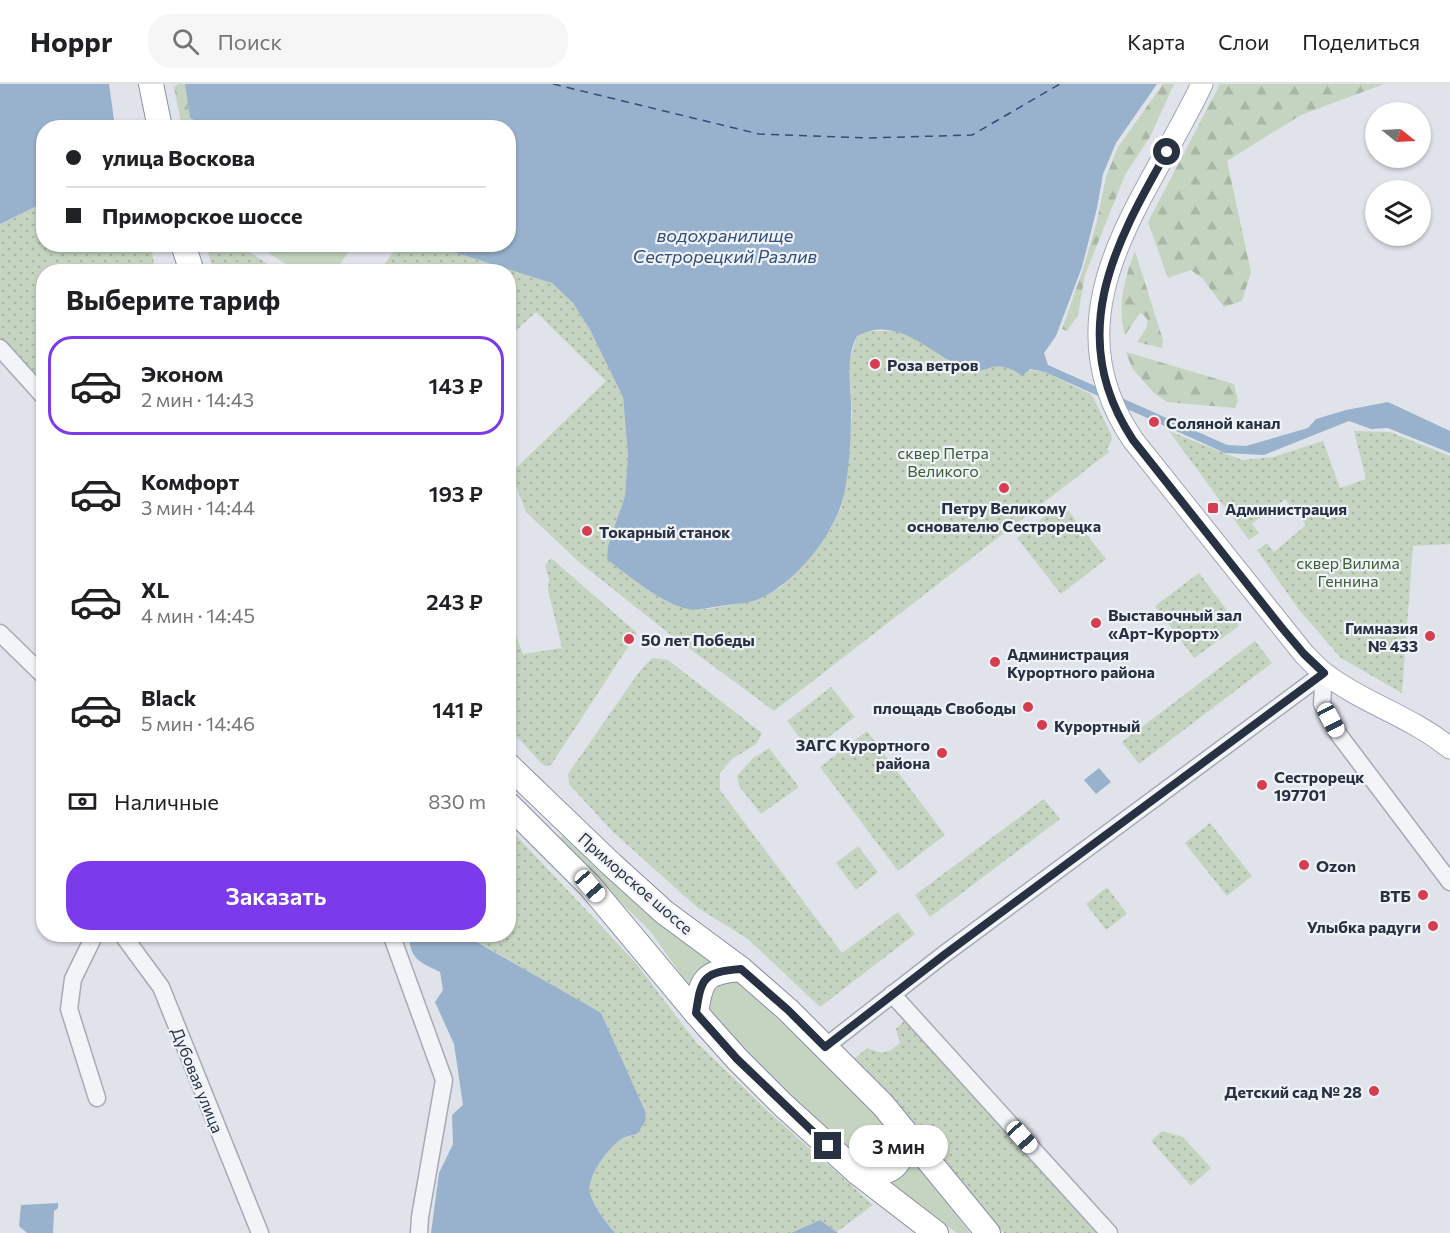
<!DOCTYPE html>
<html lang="ru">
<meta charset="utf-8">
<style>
:root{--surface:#fff;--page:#f6f6f6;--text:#202124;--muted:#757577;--line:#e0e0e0;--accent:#7c3aed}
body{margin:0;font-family:Commissioner,sans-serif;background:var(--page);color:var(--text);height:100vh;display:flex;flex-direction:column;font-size:22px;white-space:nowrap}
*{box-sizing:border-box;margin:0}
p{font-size:20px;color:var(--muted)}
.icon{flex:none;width:33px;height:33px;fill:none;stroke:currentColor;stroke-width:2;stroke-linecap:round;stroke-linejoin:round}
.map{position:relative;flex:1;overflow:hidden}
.details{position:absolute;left:36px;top:180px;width:480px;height:678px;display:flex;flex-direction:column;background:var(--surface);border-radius:24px;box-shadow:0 2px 4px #0004}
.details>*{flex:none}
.hud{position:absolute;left:36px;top:36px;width:480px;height:132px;border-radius:24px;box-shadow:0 2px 4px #0004;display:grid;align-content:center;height:132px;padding:0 30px;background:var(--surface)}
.needle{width:39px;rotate:108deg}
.buttons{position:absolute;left:1365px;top:18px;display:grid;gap:12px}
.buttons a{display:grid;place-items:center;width:66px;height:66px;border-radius:50%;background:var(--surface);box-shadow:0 2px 4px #0004;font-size:30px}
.end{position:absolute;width:27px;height:27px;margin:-14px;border:8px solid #273142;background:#fff;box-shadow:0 0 0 3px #fff}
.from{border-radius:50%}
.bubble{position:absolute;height:42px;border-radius:21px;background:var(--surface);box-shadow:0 2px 4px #0004;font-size:20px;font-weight:600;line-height:42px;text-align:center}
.car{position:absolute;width:18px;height:36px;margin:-18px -9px;border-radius:8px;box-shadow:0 0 4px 2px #0007;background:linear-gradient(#fff 24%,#345 0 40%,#fff 0 76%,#345 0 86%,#fff 0)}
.hud b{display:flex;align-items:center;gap:21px;height:57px;font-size:22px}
.hud b+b{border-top:2px solid var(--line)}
.hud i{width:15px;height:15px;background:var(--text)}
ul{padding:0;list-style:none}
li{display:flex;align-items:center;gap:18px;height:99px;margin:0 12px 9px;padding:0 18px;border:3px solid transparent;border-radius:24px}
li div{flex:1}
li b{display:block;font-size:22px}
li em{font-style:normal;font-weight:600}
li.active{border-color:var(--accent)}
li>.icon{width:54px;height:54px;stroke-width:1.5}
h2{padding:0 30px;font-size:27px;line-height:72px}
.pay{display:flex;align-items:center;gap:15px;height:66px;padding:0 30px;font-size:22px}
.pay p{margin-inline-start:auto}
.primary-button{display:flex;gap:12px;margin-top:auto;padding:12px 30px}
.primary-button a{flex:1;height:69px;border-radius:24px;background:var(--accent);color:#fff;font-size:24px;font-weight:600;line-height:69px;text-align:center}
header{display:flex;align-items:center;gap:36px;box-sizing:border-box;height:84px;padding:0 30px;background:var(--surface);border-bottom:2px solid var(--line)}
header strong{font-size:28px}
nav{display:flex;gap:33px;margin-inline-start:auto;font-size:21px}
.search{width:420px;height:54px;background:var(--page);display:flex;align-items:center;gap:15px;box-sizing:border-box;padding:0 21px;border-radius:24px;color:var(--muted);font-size:22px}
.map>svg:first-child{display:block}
.grass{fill:#c5d4c0}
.forest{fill:url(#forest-firs)}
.park{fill:url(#park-dots)}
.water{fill:#98b1cc}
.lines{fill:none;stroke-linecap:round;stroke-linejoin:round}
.ferry{stroke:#2f4e79;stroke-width:1.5;stroke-dasharray:8 6;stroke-linecap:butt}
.minor-casing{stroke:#a5aab4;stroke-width:19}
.major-casing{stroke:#9ea7b6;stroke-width:23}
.highway-casing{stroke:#8690a1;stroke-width:26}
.minor{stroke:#f3f4f8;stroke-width:16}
.major{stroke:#fff;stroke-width:21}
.highway{stroke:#fff;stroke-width:24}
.route{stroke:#273142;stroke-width:8}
.poi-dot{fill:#d73d51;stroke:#eff2f7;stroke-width:2}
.labels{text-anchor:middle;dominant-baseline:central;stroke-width:4.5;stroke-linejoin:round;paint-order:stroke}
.poi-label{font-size:16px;font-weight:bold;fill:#273142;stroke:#eff2f7;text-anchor:start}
.park-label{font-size:16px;fill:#3b5f34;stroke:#eff2f7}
.street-label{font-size:16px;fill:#273142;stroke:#eff2f7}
.water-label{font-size:18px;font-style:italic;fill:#2f4e79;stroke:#eff2f7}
</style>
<header>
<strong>Hoppr</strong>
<div class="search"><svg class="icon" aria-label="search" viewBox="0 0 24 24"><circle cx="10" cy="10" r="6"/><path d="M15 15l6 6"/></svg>Поиск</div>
<nav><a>Карта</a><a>Слои</a><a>Поделиться</a></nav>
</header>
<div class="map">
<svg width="1450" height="1149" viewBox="0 0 1450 1149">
<defs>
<pattern id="forest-firs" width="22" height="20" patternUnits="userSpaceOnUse" patternTransform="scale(1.5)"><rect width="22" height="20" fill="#c5d4c0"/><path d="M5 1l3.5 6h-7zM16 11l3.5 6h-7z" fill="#a9b6a6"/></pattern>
<pattern id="park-dots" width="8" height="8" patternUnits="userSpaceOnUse" patternTransform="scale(1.5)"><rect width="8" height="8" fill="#c5d4c0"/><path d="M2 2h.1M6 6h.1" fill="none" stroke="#a9b6a6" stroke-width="1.8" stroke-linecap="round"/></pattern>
</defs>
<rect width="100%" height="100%" fill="#e0e3ea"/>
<!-- grass -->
<g class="grass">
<polygon points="347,161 351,164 335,188 296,187 257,161"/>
<polygon points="564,751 620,806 658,839 713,878 690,903 650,847 558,756"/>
<polygon points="732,896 742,900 876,1029 892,1049 895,1059 886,1079 866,1080 854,1073 792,1015 720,941 705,920 712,901"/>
<polygon points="912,1074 970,1149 957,1149 886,1097"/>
</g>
<!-- forest -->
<g class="forest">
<polygon points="179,0 185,0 190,34 207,43 182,43 174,3"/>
<polygon points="1163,0 1174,0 1151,51 1125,91 1085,191 1078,231 1067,247 1062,245 1084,182 1097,137 1106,93 1118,63"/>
<polygon points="1220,0 1384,0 1301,31 1227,77 1251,188 1242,217 1224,223 1203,195 1191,186 1168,194 1148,138"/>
<path d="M1135 167 1163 256 1162 264 1137 258C1144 248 1155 236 1140 229L1125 251C1117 222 1124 195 1135 167Z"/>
<polygon points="1126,268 1234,300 1238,317 1235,324 1167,318 1153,308 1132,284"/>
</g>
<!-- park -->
<g class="park">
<polygon points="43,119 44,160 151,161 155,187 44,188 43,305 0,257 0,140"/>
<polygon points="212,161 239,161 278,187 213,187 207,164"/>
<polygon points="398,161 431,161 552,199 573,219 589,244 623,313 628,371 625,413 608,462 607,475 648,506 680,522 707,525 753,517 781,503 816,465 831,444 841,424 845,406 852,331 849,277 857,252 867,247 895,247 907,250 962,282 977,288 995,282 1045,288 1092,311 1111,350 1112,356 1107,365 1109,368 774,627 671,551 579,478 526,428 511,389 606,297 536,228 509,253 508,188 379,188"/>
<polygon points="1169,347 1242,376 1273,373 1323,357 1340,404 1366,395 1354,347 1390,348 1450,372 1450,460 1413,462 1402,609 1341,574 1300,527 1257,466 1267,459 1274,468 1306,441 1285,415 1252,440 1259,449 1249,456"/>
<polygon points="1062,419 1106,475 1061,510 1017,454"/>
<polygon points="551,474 637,549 551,681 544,682 509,644 508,531 523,570 562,564 548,506 549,495 545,481"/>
<polygon points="1199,489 1239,542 1194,574 1155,522"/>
<polygon points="1255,557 1272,579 1139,680 1122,658"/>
<polygon points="652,574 668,576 762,649 756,660 732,675 720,689 720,706 842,869 898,828 915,850 820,923 748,855 698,824 612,747 569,700 568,690 639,588"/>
<polygon points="831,603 855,633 810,667 787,637"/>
<polygon points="867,647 945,751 898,787 820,683"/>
<polygon points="769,664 799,703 761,730 739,702 737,692 753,674"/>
<polygon points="1044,715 1060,735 930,833 915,811"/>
<polygon points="1210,739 1252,792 1227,812 1185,759"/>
<path d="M509 744 635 878 696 958 771 1030 873 1121 837 1148 820 1136 791 1149H615C605 1137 594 1124 590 1109 586 1093 609 1062 623 1054 627 1052 632 1051 637 1050L646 1035 645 1027 601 930 470 853 469 851 508 850Z"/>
<polygon points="858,762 878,788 856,806 836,779"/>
<polygon points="1107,803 1127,830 1106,846 1086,820"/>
<path d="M904 937 1098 1149H1004L895 1015 855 974 867 964C883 970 886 971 900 959L896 945Z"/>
<polygon points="1162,1047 1183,1053 1211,1084 1191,1102 1151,1057"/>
</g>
<!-- water -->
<g class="water">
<polygon points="0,0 109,0 115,43 44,44 43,119 0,140"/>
<path d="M185 0H1157L1116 59 1103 90 1097 124 1082 183 1056 252 1044 269 1048 281 1227 361 1246 362 1308 344 1316 335 1346 326 1388 318 1450 347V369L1388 344 1371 345 1349 337 1264 371 1225 369 1045 288 1030 285 1022 292C1014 285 1003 281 992 283 986 285 980 288 974 287 934 277 902 228 857 252 844 277 852 302 851 328 851 354 849 381 845 406 838 447 795 501 756 516 745 520 732 520 720 522 710 523 699 527 688 525 663 520 627 491 607 475L608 462 625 412 628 371 623 313 589 244 573 219 552 199 431 161 508 160V44L207 43 190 34Z"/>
<polygon points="1099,684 1111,698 1096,710 1084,696"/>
<path d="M409 851H469L470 854 601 929 645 1027 646 1036 637 1050C632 1051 627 1052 623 1054 609 1062 586 1093 590 1109 594 1124 605 1137 615 1149H431L439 1089 453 1060 452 1031 463 1021 454 960 435 918 443 906 440 888C420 878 410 876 409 851Z"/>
<polygon points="58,1119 58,1124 54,1127 53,1149 27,1149 19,1142 21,1121"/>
<polygon points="820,1136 838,1149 791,1149"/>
</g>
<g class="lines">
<!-- ferry -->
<polyline class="ferry" points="553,0 759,50 868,54 972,51 1060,0"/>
<defs>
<g id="minor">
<polyline points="0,264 44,313"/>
<polyline points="0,549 44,592"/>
<polyline points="1324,589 1322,620 1339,651 1450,798"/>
<polyline points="95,850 73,895 69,925 97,1014"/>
<polyline points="122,850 161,903 260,1149"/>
<polyline points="391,850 444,996 420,1133 419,1149"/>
<polyline points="892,910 1109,1149"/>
<polyline points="825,963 943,871 1324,589"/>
</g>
<path id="major" d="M1202 0C1148 115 1045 226 1133 356L1304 570C1310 576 1317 584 1324 589 1363 619 1412 633 1450 664"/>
<g id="highway">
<polyline points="151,0 160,44"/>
<polyline points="183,160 192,188"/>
<polyline points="508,681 611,780 664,828 741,885 788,926 883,1021 988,1149"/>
<polyline points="508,720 590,802 696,929 737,975 783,1021 858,1089 936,1149"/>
<path d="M696 929C701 894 705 888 741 885"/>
<path d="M858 1089C895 1090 896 1086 910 1053"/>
</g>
</defs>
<!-- minor casing -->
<use href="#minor" class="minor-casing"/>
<!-- major casing -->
<use href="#major" class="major-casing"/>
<!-- highway casing -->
<use href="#highway" class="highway-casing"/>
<!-- minor -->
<use href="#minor" class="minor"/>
<!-- major -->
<use href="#major" class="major"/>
<!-- highway -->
<use href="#highway" class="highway"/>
</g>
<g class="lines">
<!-- route -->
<path class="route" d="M828 1062 737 975 696 929C701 893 704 888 741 885L788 926 825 963 944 871 1324 589 1304 570 1282 544 1133 356C1065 253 1113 162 1167 68"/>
</g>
<!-- markers -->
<g class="poi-dot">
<circle cx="875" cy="280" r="6"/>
<circle cx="1154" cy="338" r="6"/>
<circle cx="1004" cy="404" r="6"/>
<rect x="1207" y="418" width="12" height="12" rx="3"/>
<circle cx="587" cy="447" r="6"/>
<circle cx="1096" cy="539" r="6"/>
<circle cx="1430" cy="552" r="6"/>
<circle cx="629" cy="555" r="6"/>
<circle cx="995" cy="578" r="6"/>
<circle cx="1028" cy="623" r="6"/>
<circle cx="1042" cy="641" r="6"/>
<circle cx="942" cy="669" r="6"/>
<circle cx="1262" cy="701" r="6"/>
<circle cx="1304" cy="781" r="6"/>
<circle cx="1423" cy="811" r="6"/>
<circle cx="1433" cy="842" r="6"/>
<circle cx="1374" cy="1007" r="6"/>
</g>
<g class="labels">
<!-- poi labels -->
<g class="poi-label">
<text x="887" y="280">Роза ветров</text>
<text x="1166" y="338">Соляной канал</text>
<text x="1004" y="423" text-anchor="middle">Петру Великому<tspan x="1004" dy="18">основателю Сестрорецка</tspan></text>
<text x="1225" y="424">Администрация</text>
<text x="599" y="447">Токарный станок</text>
<text x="1108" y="530">Выставочный зал<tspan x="1108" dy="18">«Арт-Курорт»</tspan></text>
<text x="1418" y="543" text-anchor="end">Гимназия<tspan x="1418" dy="18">№ 433</tspan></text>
<text x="641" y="555">50 лет Победы</text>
<text x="1007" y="569">Администрация<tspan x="1007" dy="18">Курортного района</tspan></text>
<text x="1016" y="623" text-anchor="end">площадь Свободы</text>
<text x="1054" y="641">Курортный</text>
<text x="930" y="660" text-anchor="end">ЗАГС Курортного<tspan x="930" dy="18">района</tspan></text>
<text x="1274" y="692">Сестрорецк<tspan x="1274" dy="18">197701</tspan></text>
<text x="1316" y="781">Ozon</text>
<text x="1411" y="811" text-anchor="end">ВТБ</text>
<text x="1421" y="842" text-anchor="end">Улыбка радуги</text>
<text x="1362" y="1007" text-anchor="end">Детский сад № 28</text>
</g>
<!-- park labels -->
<g class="park-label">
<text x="943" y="368">сквер Петра<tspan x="943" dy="18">Великого</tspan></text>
<text x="1348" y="478">сквер Вилима<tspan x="1348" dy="18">Геннина</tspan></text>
</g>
<!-- street labels -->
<g class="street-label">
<text transform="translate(636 799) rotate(41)">Приморское шоссе</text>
<text transform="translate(198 996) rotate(68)">Дубовая улица</text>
</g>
<!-- water labels -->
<g class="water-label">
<text x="725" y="151">водохранилище<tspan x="725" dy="21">Сестрорецкий Разлив</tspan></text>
</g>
</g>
</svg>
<div class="buttons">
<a><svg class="needle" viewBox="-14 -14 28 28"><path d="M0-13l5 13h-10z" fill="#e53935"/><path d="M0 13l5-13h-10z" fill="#757577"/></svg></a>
<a><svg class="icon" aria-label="layers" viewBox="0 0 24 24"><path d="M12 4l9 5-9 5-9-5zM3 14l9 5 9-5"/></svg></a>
</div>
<i class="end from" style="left:1167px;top:68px"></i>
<i class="end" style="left:828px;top:1062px"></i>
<div class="bubble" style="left:849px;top:1041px;width:99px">3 мин</div>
<i class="car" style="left:1331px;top:636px;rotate:152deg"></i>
<i class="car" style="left:590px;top:802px;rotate:139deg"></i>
<i class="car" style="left:1022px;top:1053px;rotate:138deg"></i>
<div class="hud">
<b><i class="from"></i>улица Воскова</b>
<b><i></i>Приморское шоссе</b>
</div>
<section class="details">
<h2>Выберите тариф</h2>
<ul>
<li class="active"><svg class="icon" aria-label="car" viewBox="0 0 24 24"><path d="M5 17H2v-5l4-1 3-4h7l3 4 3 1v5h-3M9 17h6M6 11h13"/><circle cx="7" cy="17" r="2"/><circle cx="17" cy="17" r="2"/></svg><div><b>Эконом</b><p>2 мин · 14:43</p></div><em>143 ₽</em></li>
<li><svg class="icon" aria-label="car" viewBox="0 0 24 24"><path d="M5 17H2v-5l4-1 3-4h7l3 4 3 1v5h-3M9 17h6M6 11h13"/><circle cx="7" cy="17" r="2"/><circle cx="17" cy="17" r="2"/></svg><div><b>Комфорт</b><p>3 мин · 14:44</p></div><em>193 ₽</em></li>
<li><svg class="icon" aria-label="car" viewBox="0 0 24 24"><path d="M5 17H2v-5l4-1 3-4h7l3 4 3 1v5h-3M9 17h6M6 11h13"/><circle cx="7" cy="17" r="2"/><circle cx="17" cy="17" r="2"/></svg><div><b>XL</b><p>4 мин · 14:45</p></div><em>243 ₽</em></li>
<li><svg class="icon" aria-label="car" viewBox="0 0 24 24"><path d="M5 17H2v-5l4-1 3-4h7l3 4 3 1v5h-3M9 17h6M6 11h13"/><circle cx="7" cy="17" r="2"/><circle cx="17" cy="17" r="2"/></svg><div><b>Black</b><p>5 мин · 14:46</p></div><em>141 ₽</em></li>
</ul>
<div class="pay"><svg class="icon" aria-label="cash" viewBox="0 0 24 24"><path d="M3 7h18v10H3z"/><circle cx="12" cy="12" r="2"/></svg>Наличные<p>830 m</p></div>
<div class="primary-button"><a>Заказать</a></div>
</section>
</div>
